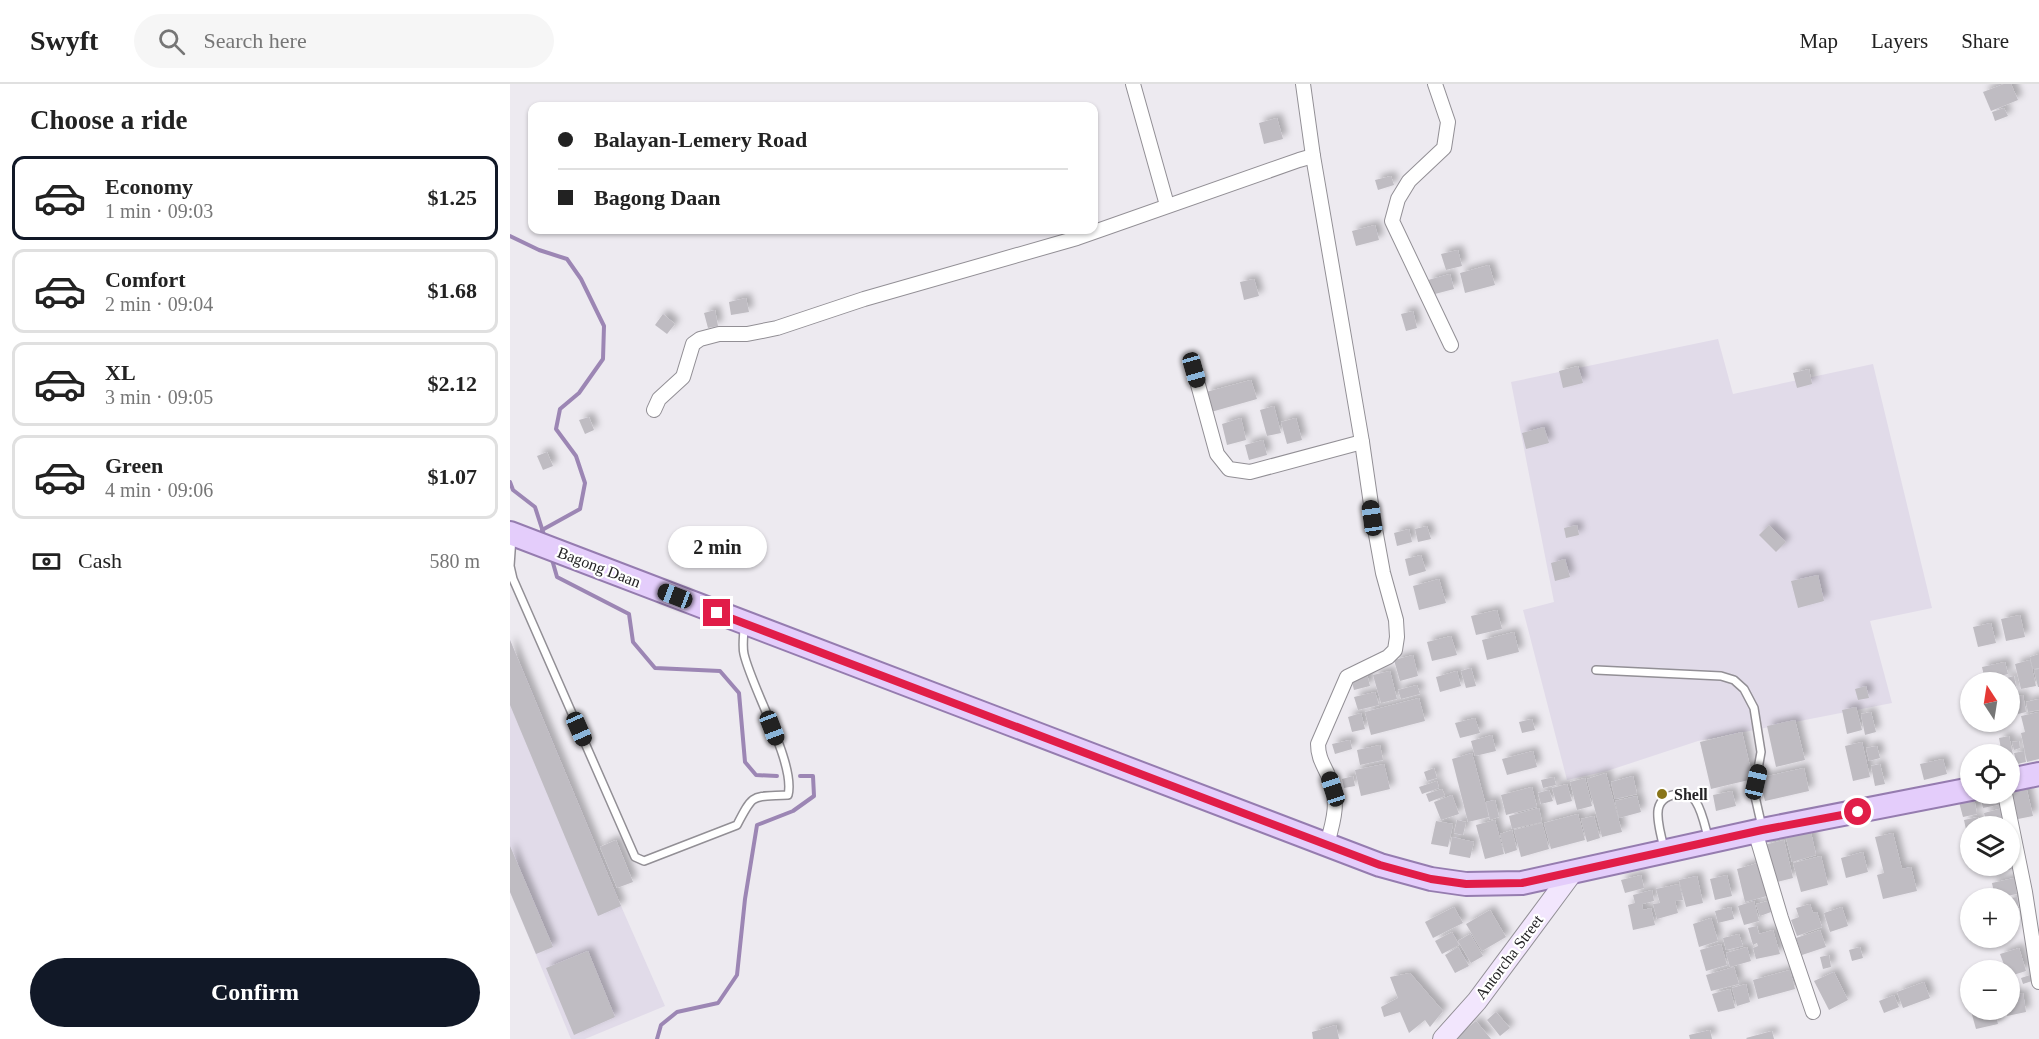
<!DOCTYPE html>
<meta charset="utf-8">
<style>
:root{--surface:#fff;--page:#f6f6f6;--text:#222;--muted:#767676;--line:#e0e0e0;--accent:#111827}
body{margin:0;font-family:"Times New Roman",serif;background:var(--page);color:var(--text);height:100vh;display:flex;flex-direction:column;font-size:22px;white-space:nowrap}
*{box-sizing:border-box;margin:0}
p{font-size:20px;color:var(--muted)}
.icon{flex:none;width:33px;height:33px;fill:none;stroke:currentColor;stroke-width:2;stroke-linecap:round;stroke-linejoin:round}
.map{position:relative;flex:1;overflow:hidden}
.sheet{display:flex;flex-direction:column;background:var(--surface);width:510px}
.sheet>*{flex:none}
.hud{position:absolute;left:18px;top:18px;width:570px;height:132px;border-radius:12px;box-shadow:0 2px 4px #0004;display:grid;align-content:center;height:132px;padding:0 30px;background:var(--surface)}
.needle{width:39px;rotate:348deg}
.tools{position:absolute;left:1450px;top:588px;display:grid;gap:12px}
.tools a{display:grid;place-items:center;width:60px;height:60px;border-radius:50%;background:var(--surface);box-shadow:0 2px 4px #0004;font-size:30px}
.end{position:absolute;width:27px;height:27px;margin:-14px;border:8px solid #e11d48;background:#fff;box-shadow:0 0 0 3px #fff}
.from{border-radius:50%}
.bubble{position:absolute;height:42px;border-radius:21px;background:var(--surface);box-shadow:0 2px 4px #0004;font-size:20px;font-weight:800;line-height:42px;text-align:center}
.car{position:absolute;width:18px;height:36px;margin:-18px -9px;border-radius:8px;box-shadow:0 0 4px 2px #0007;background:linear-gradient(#222 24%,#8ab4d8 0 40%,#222 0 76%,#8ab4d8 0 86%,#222 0)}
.hud b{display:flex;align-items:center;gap:21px;height:57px;font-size:22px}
.hud b+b{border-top:2px solid var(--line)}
.hud i{width:15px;height:15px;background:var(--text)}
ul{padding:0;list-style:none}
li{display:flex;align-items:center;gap:18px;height:84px;margin:0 12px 9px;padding:0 18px;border:3px solid var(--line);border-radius:12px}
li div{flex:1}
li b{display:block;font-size:22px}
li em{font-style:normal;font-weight:800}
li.active{border-color:var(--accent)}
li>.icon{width:54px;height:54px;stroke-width:1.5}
h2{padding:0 30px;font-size:27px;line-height:72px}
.pay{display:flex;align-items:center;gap:15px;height:66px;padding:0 30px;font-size:22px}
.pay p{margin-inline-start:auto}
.primary-button{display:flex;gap:12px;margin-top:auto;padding:12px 30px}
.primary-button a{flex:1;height:69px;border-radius:36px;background:var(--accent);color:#fff;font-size:24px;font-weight:800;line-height:69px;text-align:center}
header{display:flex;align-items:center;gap:36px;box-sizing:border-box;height:84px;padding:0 30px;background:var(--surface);border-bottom:2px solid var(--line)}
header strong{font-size:28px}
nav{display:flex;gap:33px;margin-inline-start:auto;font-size:21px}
.search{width:420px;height:54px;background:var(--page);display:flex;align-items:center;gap:15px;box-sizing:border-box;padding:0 21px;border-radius:33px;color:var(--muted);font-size:22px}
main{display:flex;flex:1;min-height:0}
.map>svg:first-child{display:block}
.built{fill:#e1dbe9}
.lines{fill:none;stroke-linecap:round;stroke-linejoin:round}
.stream{stroke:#9c86b4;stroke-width:4}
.building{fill:#bfbcc2;filter:url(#shadow)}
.service-casing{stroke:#928f95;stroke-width:10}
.minor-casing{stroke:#928f95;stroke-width:16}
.secondary-casing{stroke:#928f95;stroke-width:22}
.primary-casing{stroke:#957caf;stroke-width:26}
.service{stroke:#fff;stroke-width:7}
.minor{stroke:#fff;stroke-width:14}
.secondary{stroke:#f2e6fd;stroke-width:20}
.primary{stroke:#e4cdfb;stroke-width:22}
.route{stroke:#e11d48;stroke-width:8}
.poi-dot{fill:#897519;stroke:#fff;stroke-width:2}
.labels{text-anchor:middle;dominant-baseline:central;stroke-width:4.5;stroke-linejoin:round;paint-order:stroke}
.street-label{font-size:16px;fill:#242325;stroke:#fff}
.poi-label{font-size:16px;font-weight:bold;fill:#242325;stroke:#fff;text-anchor:start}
</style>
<header>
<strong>Swyft</strong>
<div class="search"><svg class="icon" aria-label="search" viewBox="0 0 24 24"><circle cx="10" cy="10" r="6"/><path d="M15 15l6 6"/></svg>Search here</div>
<nav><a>Map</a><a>Layers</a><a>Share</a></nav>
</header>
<main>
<section class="sheet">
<h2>Choose a ride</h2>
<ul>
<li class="active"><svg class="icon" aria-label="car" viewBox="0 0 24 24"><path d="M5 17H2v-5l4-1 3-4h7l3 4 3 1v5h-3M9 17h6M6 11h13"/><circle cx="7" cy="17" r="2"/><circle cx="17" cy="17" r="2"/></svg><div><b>Economy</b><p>1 min · 09:03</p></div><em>$1.25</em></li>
<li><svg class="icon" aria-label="car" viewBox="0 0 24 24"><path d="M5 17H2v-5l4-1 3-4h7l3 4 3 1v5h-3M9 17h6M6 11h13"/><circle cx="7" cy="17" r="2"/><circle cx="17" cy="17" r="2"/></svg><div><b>Comfort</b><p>2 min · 09:04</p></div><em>$1.68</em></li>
<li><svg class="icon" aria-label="car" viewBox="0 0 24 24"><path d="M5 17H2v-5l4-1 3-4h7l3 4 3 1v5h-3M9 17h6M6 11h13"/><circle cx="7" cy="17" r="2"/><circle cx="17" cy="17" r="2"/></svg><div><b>XL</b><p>3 min · 09:05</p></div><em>$2.12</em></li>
<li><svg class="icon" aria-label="car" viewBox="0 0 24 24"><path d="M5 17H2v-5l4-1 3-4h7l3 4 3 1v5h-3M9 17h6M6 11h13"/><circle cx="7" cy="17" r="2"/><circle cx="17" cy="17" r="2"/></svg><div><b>Green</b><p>4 min · 09:06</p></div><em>$1.07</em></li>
</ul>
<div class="pay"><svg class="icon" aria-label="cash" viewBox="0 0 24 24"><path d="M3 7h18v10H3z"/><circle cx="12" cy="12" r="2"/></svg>Cash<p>580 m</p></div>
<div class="primary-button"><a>Confirm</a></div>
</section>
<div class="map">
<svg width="1529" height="955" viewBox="0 0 1529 955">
<defs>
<filter id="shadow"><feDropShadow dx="5" dy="-5" stdDeviation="3" flood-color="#0004"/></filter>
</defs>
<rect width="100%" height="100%" fill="#edeaf0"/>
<!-- built -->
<g class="built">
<polygon points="1208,255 1223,310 1363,280 1422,524 1360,537 1382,619 1188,657 1097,687 1057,696 1013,526 1044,518 1001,298"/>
<polygon points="0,556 111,822 155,922 75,955 61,955 0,808"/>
</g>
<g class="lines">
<!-- stream -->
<g class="stream">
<polyline points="0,152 29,166 57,175 71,195 94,242 93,275 69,309 50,325 46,345 66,372 75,399 70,425 32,446"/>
<polyline points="0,398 3,406 25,423 35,454"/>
<polyline points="41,472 47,493 119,530 123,558 145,584 210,587 229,609 235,678 246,691 267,692"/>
<polyline points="147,955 151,941 167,928 208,919 227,891 235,815 247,741 283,727 304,712 303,692 290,692"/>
</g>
</g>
<!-- building -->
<g class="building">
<polygon points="1494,0 1501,0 1508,16 1481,27 1473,8"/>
<polygon points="1494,24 1498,32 1485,37 1482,28"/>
<polygon points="767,34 773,55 754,60 749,39"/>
<polygon points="881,92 884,101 868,106 865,96"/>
<polygon points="865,141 869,156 846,162 842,147"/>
<polygon points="948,166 952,182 936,186 931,170"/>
<polygon points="979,181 985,201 955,209 950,189"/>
<polygon points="940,190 944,205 921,211 918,196"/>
<polygon points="744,195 749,212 734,216 730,198"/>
<polygon points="236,214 239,228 221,231 219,218"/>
<polygon points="205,226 208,242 198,244 194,229"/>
<polygon points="903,227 907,244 896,247 891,230"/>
<polygon points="153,230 165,240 157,250 145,241"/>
<polygon points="1068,282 1073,299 1053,304 1049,287"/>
<polygon points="1299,285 1302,300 1287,304 1283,289"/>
<polygon points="741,296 747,315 701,328 696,308"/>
<polygon points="764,322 771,349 757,352 750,326"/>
<polygon points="79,333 84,346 75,350 69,336"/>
<polygon points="731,334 736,356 717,361 712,340"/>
<polygon points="786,334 792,356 777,360 771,338"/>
<polygon points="1034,343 1039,359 1016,365 1012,349"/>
<polygon points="753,356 757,371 739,376 735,361"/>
<polygon points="37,368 43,382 33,386 27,372"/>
<polygon points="1067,441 1069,451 1056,454 1054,444"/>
<polygon points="1259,441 1276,458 1266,468 1249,451"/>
<polygon points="917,442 921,455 908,458 905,445"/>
<polygon points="899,445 902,458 887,462 884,449"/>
<polygon points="911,471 916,487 899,492 895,475"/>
<polygon points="1055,475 1060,493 1045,497 1041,479"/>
<polygon points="1308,491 1314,517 1288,524 1281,497"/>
<polygon points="929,495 936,519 909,526 903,502"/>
<polygon points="987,526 992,545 966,551 961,532"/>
<polygon points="1510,531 1515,553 1496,557 1491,535"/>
<polygon points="1481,539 1486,559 1468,563 1463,543"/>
<polygon points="1004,548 1009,568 977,576 972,556"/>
<polygon points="941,552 947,571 922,577 917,558"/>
<polygon points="0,556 111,822 88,832 0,621"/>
<polygon points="1529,570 1529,584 1523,585 1520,573"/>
<polygon points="903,571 908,592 890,597 884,576"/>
<polygon points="1520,576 1526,602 1511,605 1505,580"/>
<polygon points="1495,578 1498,590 1475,596 1472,583"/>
<polygon points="961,584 966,602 956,604 951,587"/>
<polygon points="1529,585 1529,603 1528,603 1524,586"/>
<polygon points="856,586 860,602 844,606 840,590"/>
<polygon points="880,587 887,615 871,619 863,591"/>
<polygon points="947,587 951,602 930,608 926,593"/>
<polygon points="1504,592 1507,607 1500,609 1500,598 1489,598 1489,596"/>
<polygon points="907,601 910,610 891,615 888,606"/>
<polygon points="1356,602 1359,614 1348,616 1345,605"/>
<polygon points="865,608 869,621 848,626 844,613"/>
<polygon points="1513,611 1516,628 1500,632 1500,614"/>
<polygon points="909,614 915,637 861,651 855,628"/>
<polygon points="1529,615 1529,626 1518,628 1516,618"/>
<polygon points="1346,623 1352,646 1337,650 1332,626"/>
<polygon points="1361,628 1366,648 1355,651 1351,630"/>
<polygon points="1529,628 1529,675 1517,678 1511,649 1515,648 1511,632"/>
<polygon points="851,629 855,645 842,648 838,633"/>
<polygon points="965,634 970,649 950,654 945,639"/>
<polygon points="1022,635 1025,646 1012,649 1009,638"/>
<polygon points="1285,636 1295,676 1266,683 1257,642"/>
<polygon points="1232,648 1243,695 1201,705 1190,658"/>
<polygon points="982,651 986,667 965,672 961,657"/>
<polygon points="1499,652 1503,671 1500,672 1500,670 1492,670 1489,654"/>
<polygon points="840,656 842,665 825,670 822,660"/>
<polygon points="1509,657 1510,664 1504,666 1502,658"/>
<polygon points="1352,658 1360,693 1343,697 1335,662"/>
<polygon points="870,661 873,676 850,681 847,666"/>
<polygon points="1367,662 1370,674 1359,677 1356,664"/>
<polygon points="1023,667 1027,683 997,691 992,675"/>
<polygon points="1514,667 1516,678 1507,680 1504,669"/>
<polygon points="962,669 979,733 958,738 942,675"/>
<polygon points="1433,675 1437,690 1414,696 1410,680"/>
<polygon points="874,680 880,705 851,712 845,686"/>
<polygon points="1370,680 1375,700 1365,702 1361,682"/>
<polygon points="924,684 927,694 917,697 914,688"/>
<polygon points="1294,684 1299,707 1255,717 1249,694"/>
<polygon points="1096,689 1112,748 1092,753 1077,695"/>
<polygon points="843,692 845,702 834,704 832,695"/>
<polygon points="1123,692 1127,710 1105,715 1101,698"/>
<polygon points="1044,693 1046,701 1033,704 1031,696"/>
<polygon points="1075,694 1082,722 1067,726 1060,698"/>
<polygon points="927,697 929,704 912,710 909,703"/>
<polygon points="1515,698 1523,732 1508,735 1500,701"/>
<polygon points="1057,700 1062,717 1047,721 1042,704"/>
<polygon points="1022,703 1027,723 996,731 991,711"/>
<polygon points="932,705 935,712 919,718 916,710"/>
<polygon points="1039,706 1043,717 1031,720 1028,709"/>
<polygon points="1222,707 1226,722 1206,727 1203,711"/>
<polygon points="1490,710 1492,720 1473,724 1470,713"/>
<polygon points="942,711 949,730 931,736 924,718"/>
<polygon points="1127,712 1131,728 1109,734 1105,717"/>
<polygon points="1464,714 1467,730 1453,733 1449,718"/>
<polygon points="985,716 989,733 980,736 976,718"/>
<polygon points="1029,724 1032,738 1002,745 999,732"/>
<polygon points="1493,724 1496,742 1477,742 1474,729"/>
<polygon points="1068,730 1075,756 1041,765 1034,739"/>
<polygon points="1084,732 1090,754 1077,758 1071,735"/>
<polygon points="1468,733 1470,742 1461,742 1461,754 1458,755 1454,736"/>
<polygon points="947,736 956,738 953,751 944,749"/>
<polygon points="985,736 994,770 975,775 966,741"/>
<polygon points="926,737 943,740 938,763 921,760"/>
<polygon points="1032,739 1039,765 1011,773 1004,746"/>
<polygon points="1300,744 1306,771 1282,778 1275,750"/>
<polygon points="1002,746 1007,766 995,770 990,750"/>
<polygon points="1383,749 1392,785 1401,783 1407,807 1373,815 1367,791 1374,789 1365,753"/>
<polygon points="942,753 964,758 960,774 939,770"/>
<polygon points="106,756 123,798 107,804 90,763"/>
<polygon points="1274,756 1283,794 1263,799 1254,761"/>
<polygon points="0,762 43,863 26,870 0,808"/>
<polygon points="1353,768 1358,788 1336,794 1331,774"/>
<polygon points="1311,772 1318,801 1291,808 1283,779"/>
<polygon points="1248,779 1257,812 1235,818 1227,785"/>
<polygon points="1488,782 1501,782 1502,785 1490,788"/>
<polygon points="1131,791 1134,804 1115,809 1111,796"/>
<polygon points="1217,791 1222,812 1205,816 1200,795"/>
<polygon points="1187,792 1193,819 1176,823 1169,796"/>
<polygon points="1504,794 1507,810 1485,814 1482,799"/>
<polygon points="1169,800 1173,816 1165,817 1168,829 1147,835 1143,820 1150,819 1146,805"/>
<polygon points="1142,806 1144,817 1132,820 1133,826 1141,824 1145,841 1123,846 1118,821 1125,819 1123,811"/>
<polygon points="1507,813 1509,824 1500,825 1500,814"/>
<polygon points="1244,817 1249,837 1234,841 1228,822"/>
<polygon points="1258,817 1261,828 1250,832 1246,820"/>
<polygon points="1300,820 1303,829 1307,828 1312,843 1287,852 1281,836 1289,833 1286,824"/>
<polygon points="944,823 953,839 923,854 915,838"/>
<polygon points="1221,823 1224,835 1208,839 1205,827"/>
<polygon points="1332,823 1338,842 1320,848 1314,829"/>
<polygon points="980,826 996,853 972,867 956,840"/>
<polygon points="1201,834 1208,857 1189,863 1183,840"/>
<polygon points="1247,842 1249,850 1263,846 1270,870 1246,875 1243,864 1248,862 1247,859 1243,861 1238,844"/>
<polygon points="1310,846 1316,863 1292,871 1286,854"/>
<polygon points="942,848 949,861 932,870 925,857"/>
<polygon points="960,850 973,872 961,879 948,857"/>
<polygon points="1229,850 1233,862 1216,866 1213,854"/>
<polygon points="1469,854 1477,854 1479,859 1472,862"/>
<polygon points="1211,860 1217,881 1196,887 1190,866"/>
<polygon points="948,863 959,882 945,889 935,871"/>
<polygon points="1237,863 1241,877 1220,883 1216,869"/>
<polygon points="1350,863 1353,874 1342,877 1339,866"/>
<polygon points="1509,864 1516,887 1500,892 1500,886 1496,886 1490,870"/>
<polygon points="78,867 105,933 64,951 36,884"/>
<polygon points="1319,871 1321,883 1313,885 1310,873"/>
<polygon points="1224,883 1229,900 1201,907 1196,891"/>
<polygon points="1280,886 1285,905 1248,915 1243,896"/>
<polygon points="1324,888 1338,916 1319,926 1304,897"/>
<polygon points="900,889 933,927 920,943 915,936 899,949 890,928 874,933 871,923 888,914 880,893"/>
<polygon points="1520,891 1522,897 1513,900 1511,894"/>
<polygon points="1414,898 1420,914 1393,924 1387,908"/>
<polygon points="1236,900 1240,918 1227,922 1222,904"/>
<polygon points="1220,905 1225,924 1208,928 1202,910"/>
<polygon points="1513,909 1516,928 1497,932 1495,926 1500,926 1500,912"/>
<polygon points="1384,911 1389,923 1374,929 1369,917"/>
<polygon points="1467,926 1485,926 1488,940 1466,945 1461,927"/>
<polygon points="986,928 1000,944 990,952 977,936"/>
<polygon points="966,937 981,955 944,955"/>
<polygon points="826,941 829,955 803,955 802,948"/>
<polygon points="1200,946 1202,955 1180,955 1179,951"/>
<polygon points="1262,947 1264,955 1237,955 1236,954"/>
</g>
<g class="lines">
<defs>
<g id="service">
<path d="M2 453 0 482 3 495 125 773 134 777 227 741C244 708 242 713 278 711 286 680 242 605 234 570 232 562 234 551 234 542"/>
<polyline points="1086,586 1211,592 1224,596 1234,605 1244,624 1251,668 1244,708 1252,743"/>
<path d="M1154 765C1150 743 1136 712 1170 710 1176 710 1183 712 1186 718 1192 727 1195 742 1198 753"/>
</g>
<g id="minor">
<polyline points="623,0 657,121"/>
<path d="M793 0 803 72 852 358 863 434 873 489 886 536 887 553 885 566 878 573 837 593 808 660C808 673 813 680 818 691 830 715 824 736 817 760"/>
<polyline points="925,0 938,38 934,64 899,97 888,115 882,137 941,261"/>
<polyline points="684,286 707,370 719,385 740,388 852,358"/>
<polyline points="144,326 149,315 173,293 183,260 190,255 209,250 237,250 267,244 354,215 567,154 789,76 803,72"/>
<polyline points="1495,710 1515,808 1529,898"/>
<polyline points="1245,747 1271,834 1303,928"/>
</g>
<polyline id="secondary" points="933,955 967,917 1062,789"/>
<g id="primary">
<polyline points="0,449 870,781 921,795 956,800 1012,799 1252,746 1461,705"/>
<polyline points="1500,696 1529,690"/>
</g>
</defs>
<!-- service casing -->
<use href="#service" class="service-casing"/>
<!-- minor casing -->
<use href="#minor" class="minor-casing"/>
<!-- secondary casing -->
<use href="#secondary" class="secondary-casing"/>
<!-- primary casing -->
<use href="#primary" class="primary-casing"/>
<!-- service -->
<use href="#service" class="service"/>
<!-- minor -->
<use href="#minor" class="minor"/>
<!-- secondary -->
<use href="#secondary" class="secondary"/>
<!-- primary -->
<use href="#primary" class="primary"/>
</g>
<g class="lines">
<!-- route -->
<polyline class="route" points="207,529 870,781 921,795 956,800 1012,799 1252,746 1348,728"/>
</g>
<!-- markers -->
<circle class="poi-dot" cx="1152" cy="710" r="6"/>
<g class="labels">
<!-- street labels -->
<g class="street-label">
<text transform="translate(89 483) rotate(21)">Bagong Daan</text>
<text transform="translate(999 873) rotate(-53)">Antorcha Street</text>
</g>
<!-- poi labels -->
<g class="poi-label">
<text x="1164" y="710">Shell</text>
</g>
</g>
</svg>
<div class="tools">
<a><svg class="needle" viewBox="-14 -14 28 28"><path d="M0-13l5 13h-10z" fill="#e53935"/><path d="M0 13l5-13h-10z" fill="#767676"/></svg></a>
<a><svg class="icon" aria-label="locate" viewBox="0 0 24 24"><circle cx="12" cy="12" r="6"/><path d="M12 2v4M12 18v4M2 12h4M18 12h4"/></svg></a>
<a><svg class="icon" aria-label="layers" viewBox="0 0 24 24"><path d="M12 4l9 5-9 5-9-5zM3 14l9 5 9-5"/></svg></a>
<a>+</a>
<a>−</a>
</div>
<i class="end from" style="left:1348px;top:728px"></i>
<i class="end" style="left:207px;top:529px"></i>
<div class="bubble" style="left:158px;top:442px;width:99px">2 min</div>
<i class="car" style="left:684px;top:286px;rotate:164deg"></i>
<i class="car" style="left:862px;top:434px;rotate:352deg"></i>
<i class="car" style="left:165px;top:512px;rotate:291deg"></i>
<i class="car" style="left:262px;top:644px;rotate:159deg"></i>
<i class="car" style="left:69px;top:645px;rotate:156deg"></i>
<i class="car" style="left:1246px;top:698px;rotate:13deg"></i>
<i class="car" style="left:823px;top:705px;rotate:342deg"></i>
<div class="hud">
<b><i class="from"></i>Balayan-Lemery Road</b>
<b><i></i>Bagong Daan</b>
</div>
</div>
</main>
